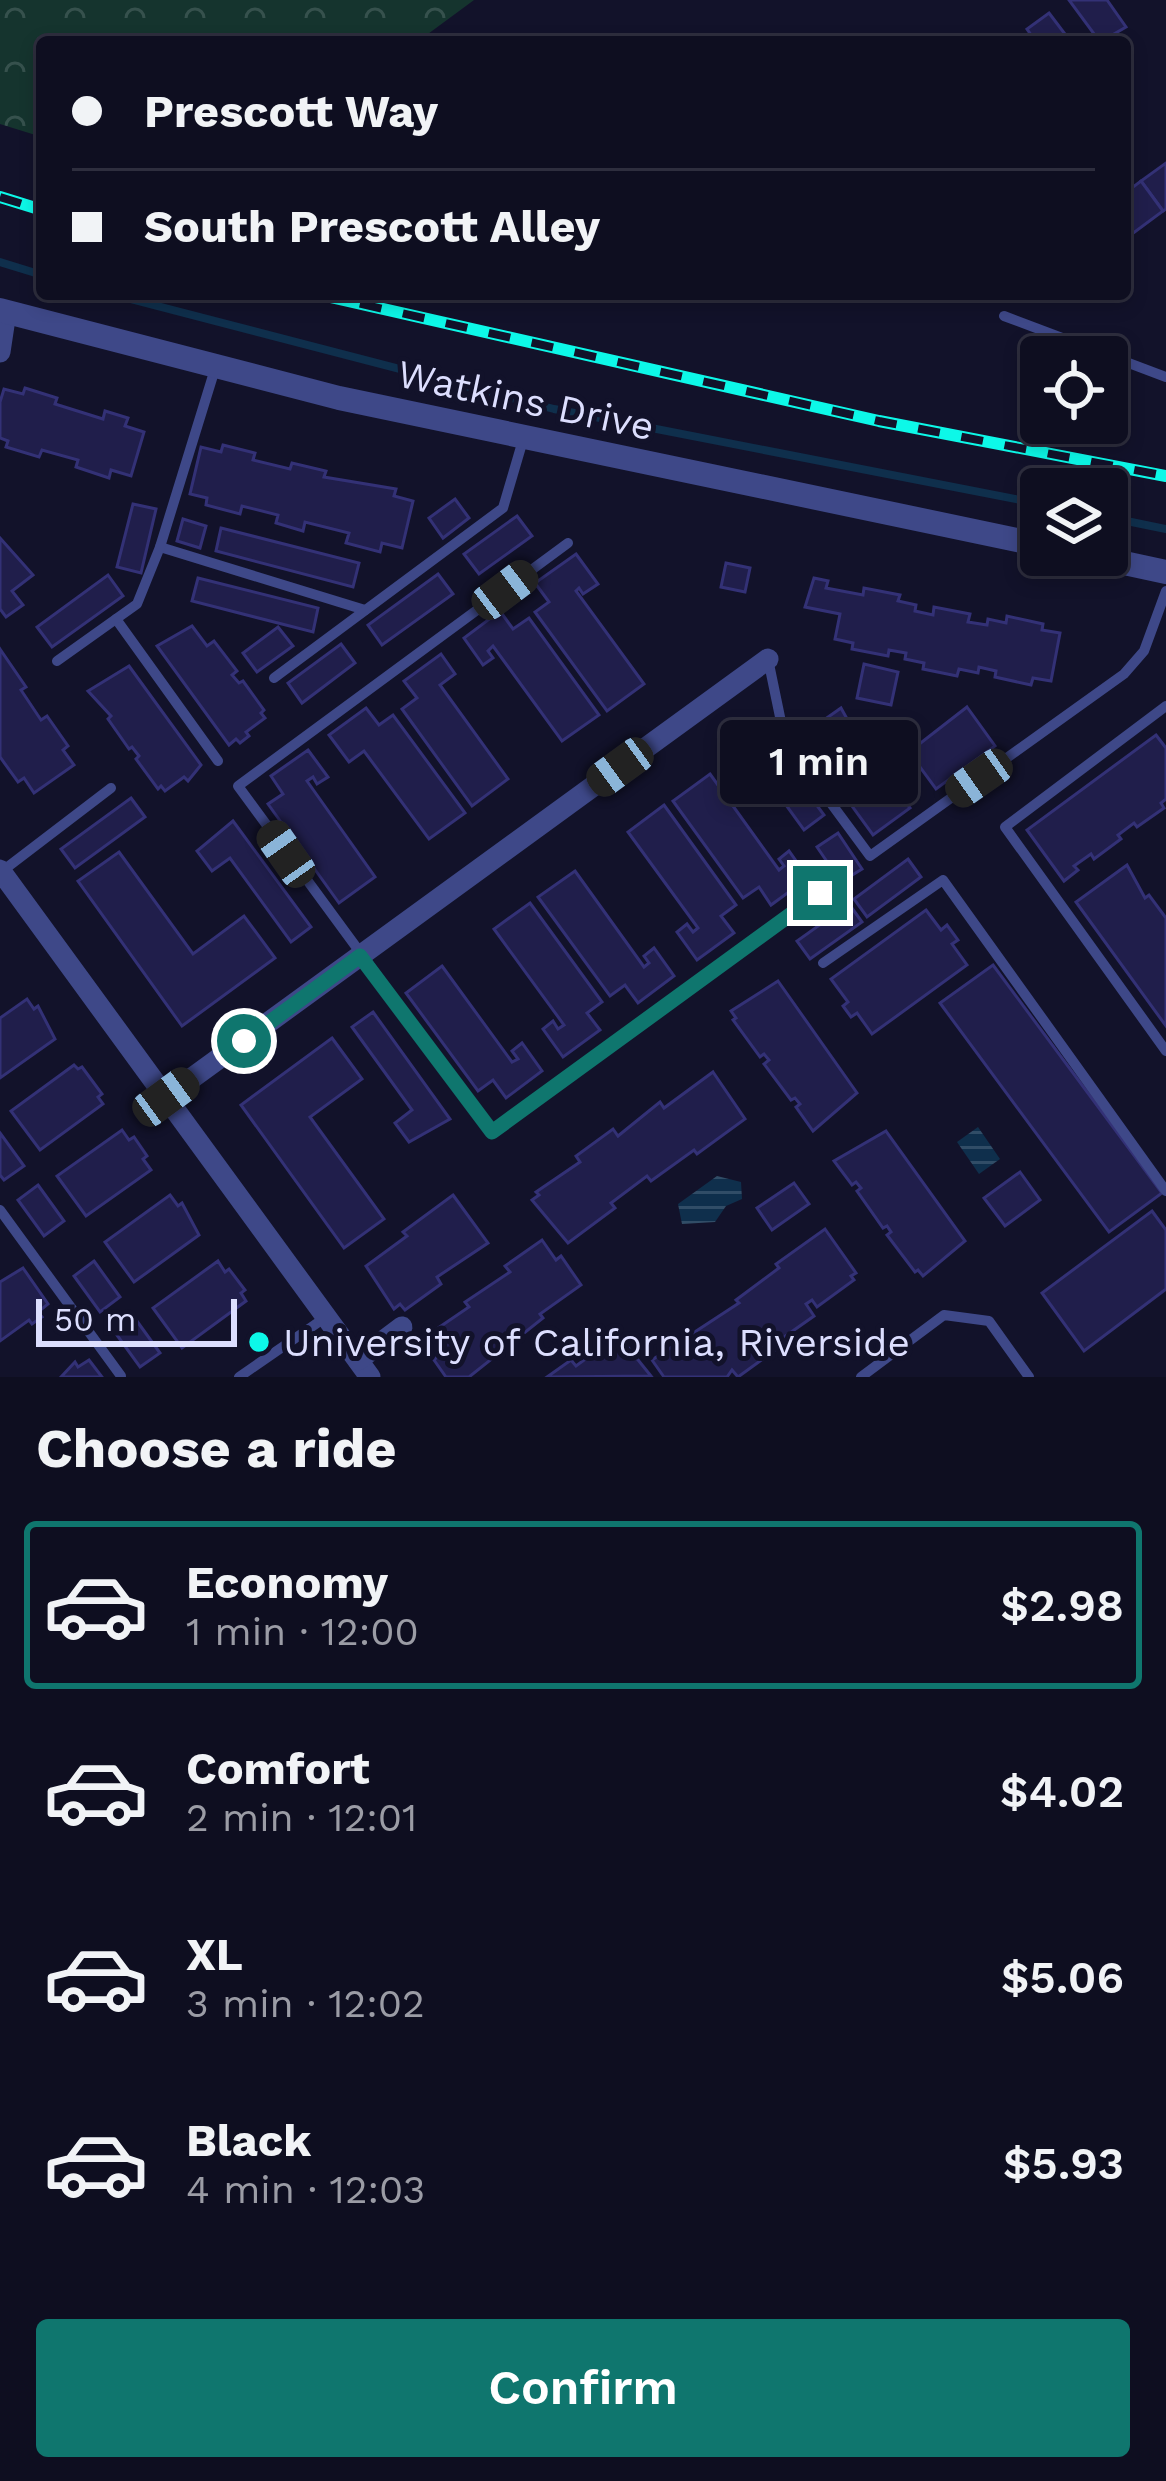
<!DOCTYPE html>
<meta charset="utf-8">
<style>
:root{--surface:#0e0e20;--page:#1c1c2d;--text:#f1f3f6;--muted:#9b9ca5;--line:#2e2e3e;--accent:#0f766e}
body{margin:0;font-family:"Work Sans",sans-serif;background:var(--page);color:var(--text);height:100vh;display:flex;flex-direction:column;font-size:45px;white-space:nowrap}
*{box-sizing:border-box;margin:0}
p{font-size:39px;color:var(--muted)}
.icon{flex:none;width:66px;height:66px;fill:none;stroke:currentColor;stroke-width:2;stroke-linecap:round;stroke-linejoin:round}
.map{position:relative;height:1377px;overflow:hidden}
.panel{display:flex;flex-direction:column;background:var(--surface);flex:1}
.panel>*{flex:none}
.banner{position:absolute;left:36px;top:36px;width:1095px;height:264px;border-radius:12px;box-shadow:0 6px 18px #0003,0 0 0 3px var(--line);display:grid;align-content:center;height:264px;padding:0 36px;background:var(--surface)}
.controls{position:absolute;left:1020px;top:336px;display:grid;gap:24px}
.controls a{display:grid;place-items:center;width:108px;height:108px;border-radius:12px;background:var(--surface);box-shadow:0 6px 18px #0003,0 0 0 3px var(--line);font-size:60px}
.scale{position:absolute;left:36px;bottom:30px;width:201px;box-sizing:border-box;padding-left:12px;border:6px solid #dcdefe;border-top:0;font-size:33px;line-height:42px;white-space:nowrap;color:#dcdefe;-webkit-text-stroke:9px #12122a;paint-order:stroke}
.end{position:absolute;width:54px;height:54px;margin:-27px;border:15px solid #0f766e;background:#fff;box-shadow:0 0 0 6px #fff}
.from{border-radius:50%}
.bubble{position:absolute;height:84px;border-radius:12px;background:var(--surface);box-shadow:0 6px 18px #0003,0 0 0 3px var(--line);font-size:39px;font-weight:600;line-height:84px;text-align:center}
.car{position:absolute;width:36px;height:72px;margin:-36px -18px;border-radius:15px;box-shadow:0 0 9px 3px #0007;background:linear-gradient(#222 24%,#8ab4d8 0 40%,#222 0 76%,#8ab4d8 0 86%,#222 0)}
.banner b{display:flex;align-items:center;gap:42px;height:114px;font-size:45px}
.banner b+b{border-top:3px solid var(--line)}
.banner i{width:30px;height:30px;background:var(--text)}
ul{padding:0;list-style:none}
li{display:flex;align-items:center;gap:36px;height:168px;margin:0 24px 18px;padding:0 12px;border:6px solid transparent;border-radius:12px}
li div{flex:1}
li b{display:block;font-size:45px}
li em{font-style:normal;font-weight:600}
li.selected{border-color:var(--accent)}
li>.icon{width:108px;height:108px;stroke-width:1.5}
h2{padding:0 36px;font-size:54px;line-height:144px}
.primary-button{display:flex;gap:24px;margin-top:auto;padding:24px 36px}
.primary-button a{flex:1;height:138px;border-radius:12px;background:var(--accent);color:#fff;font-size:48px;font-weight:600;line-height:138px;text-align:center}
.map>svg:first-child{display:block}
.park{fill:url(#park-crowns)}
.water{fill:url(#water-rules)}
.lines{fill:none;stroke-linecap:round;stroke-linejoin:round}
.stream{stroke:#0f2f4c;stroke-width:8}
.building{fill:#201e4b;stroke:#333176;stroke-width:3}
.service{stroke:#3e4888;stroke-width:10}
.minor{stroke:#3e4888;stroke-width:21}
.tertiary{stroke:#3e4888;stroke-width:24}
.rail-casing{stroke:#0df8e8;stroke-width:12}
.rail{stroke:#12122a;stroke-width:8;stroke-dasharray:22;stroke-linecap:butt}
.route{stroke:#0f766e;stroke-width:15}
.poi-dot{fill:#0df8e8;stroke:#12122a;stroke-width:4.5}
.labels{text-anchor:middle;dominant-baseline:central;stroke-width:10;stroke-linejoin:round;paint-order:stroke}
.street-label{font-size:39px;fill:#dcdefe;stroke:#12122a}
.poi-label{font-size:39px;fill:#dcdefe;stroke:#12122a;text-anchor:start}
</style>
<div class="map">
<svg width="1166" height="1377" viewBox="0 0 1166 1377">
<defs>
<pattern id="park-crowns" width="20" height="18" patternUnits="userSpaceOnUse" patternTransform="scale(3)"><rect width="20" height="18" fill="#15342e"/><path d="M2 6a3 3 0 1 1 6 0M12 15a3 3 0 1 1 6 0" fill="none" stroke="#36514d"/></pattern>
<pattern id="water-rules" width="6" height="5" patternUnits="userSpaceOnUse" patternTransform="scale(3)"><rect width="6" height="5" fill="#0f2f4c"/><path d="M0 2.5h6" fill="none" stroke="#314d67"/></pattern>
</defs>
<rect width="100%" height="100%" fill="#12122a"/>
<!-- park -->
<polygon class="park" points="0,0 474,0 417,42 42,42 42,137 0,124"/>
<!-- water -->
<g class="water">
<polygon points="978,1127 1000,1159 979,1174 957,1142"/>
<polygon points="717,1176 741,1182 742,1199 726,1206 715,1222 682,1224 678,1204"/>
</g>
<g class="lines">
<!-- stream -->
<g class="stream">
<polyline points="0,262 42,275"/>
<polyline points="111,294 554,409 1041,504"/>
<polyline points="1107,517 1166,529"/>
</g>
</g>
<!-- building -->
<g class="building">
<polygon points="1069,0 1107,0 1126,27 1100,42"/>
<polygon points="1049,13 1071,42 1036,42 1027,29"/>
<polygon points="1166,163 1166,209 1163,211 1141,181"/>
<polygon points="1141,181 1163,211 1132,234 1125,225 1125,193"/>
<polygon points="25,388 57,398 55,404 103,419 105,411 128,418 125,426 144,432 131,476 111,470 109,478 76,467 78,460 42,450 39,457 6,447 8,441 0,438 0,402 4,389 23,394"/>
<polygon points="223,445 255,453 253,460 290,469 292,463 326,471 324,477 396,489 394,496 413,501 402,548 382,543 380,552 346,543 349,533 305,522 303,531 276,523 278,515 242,506 240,514 206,505 207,498 190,494 201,447 221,452"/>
<polygon points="455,499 469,518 443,538 429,518"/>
<polygon points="133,504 156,509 141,573 117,567"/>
<polygon points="517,516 532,536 479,574 464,554"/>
<polygon points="183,519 206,526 200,548 177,541"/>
<polygon points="221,528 359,563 353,587 216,551"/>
<polygon points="0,538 33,575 12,591 23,605 6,617 0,609"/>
<polygon points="576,554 598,584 583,594 579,588 576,591 644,684 607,711 535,612 549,602 535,583"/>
<polygon points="726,563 750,568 745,592 721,587"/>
<polygon points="438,574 453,594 382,645 368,625"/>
<polygon points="108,575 123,596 52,647 37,627"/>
<polygon points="198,578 318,608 313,632 192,601"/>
<polygon points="814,578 828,581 826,588 863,595 864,588 900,595 898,601 916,605 915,611 933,615 934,607 970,614 968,622 987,625 988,619 1006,623 1007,616 1043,624 1042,630 1060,633 1051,681 1033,678 1031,685 995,677 996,671 979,667 978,673 959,669 957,676 923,669 924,663 905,659 906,653 889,650 888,656 852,649 853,643 835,639 840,614 805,607"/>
<polygon points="500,611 513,629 529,618 599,715 562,741 493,646 488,651 493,658 483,665 464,638"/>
<polygon points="192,626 207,646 214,641 237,671 232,675 239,683 243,681 264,710 261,713 265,718 246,732 249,736 240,743 236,739 229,745 157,646"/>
<polygon points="278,627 293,646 257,672 243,653"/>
<polygon points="341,644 355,663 302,703 288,683"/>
<polygon points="0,649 26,687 21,690 41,720 47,716 68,746 63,750 74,765 34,793 24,778 18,782 0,757"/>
<polygon points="441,654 455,674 440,685 508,779 472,806 402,709 417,698 404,681"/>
<polygon points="864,664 898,672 891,705 857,698"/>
<polygon points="129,666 201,765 188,781 184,777 165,791 161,786 158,789 136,759 139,756 132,747 129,749 108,719 111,716 88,691"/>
<polygon points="967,707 995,746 936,789 909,752"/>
<polygon points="366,708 379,725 393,715 465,813 429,839 364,751 349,762 329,735"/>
<polygon points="841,708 856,735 859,732 884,773 888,771 910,802 907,804 910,808 873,835 801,736"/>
<polygon points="1156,735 1166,748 1166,799 1161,803 1164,808 1137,827 1134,823 1118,835 1121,839 1094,859 1091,854 1074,866 1078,870 1064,881 1027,830"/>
<polygon points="308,750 328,777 317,784 313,777 307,781 375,877 339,903 268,804 283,794 271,776"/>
<polygon points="785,762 824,815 804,830 765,776"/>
<polygon points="710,774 779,870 784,866 779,859 789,851 808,878 771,905 759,887 743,898 673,801"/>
<polygon points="131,798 145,817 75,868 61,849"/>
<polygon points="664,805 736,905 721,916 734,933 697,960 677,932 687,924 693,932 698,928 628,832"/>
<polygon points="233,821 311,927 291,942 230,858 212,871 197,851"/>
<polygon points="838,833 862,869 841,882 817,847"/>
<polygon points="119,852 193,954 244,916 275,958 182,1026 78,881"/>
<polygon points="908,859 921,877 867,917 854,899"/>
<polygon points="1127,865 1145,898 1149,895 1166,918 1166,1026 1076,902"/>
<polygon points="575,871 644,967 649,963 644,956 654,948 674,976 638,1003 625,985 610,996 538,897"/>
<polygon points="530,903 602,1002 587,1013 600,1030 563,1057 543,1029 553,1021 558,1029 564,1025 494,929"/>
<polygon points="849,904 862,922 810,959 797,941"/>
<polygon points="926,910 941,930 947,925 958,940 952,944 967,965 872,1034 857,1013 851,1017 843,1006 848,1002 831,979"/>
<polygon points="993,965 1162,1193 1109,1232 940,1003"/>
<polygon points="442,966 512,1062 518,1059 512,1051 522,1043 542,1071 506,1098 493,1080 478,1091 406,993"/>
<polygon points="778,981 857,1093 813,1131 796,1107 800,1104 795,1098 791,1100 764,1064 769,1060 764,1054 760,1057 733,1020 736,1018 731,1011"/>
<polygon points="27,999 34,1009 38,1006 55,1039 0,1078 0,1018"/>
<polygon points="373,1012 450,1119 409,1142 395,1123 412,1110 352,1027"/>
<polygon points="332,1038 362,1079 310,1117 384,1219 344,1248 241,1105"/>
<polygon points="74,1065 78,1069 82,1067 102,1094 98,1097 103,1104 40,1150 11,1111"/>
<polygon points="713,1072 745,1119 697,1154 694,1150 651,1181 647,1176 611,1203 615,1208 568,1243 532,1200 539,1195 536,1192 580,1162 576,1156 613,1129 618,1136 660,1102 664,1108"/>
<polygon points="122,1130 129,1140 134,1137 147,1156 143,1159 151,1170 86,1216 57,1176"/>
<polygon points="886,1131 965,1241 923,1276 918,1270 915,1272 887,1235 891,1232 887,1226 883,1228 857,1191 861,1188 856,1182 852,1185 834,1161"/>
<polygon points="0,1133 24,1166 4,1180 0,1175"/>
<polygon points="1020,1172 1040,1200 1005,1226 984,1198"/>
<polygon points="794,1183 809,1204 772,1230 757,1208"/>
<polygon points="38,1185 64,1221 44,1236 18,1200"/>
<polygon points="170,1195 178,1206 182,1203 199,1235 134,1282 105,1242"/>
<polygon points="453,1195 488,1243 437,1277 441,1284 405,1310 400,1304 394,1309 366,1266 407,1236 403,1232"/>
<polygon points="1152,1211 1166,1230 1166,1289 1084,1351 1042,1293"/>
<polygon points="825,1229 856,1273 851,1276 854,1280 817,1307 812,1300 806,1304 814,1316 777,1342 769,1344 774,1351 738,1377 732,1370 727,1377 664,1377 652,1360 739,1303 736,1300 779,1268 776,1264"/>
<polygon points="542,1240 556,1260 561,1256 581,1285 540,1314 543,1318 469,1377 446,1377 434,1360 438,1356 425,1337 469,1307 465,1302 510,1272 505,1266"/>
<polygon points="94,1261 120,1297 100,1312 74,1276"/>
<polygon points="218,1261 225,1272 229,1269 245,1290 241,1293 246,1301 182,1348 153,1308"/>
<polygon points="23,1268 48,1304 38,1312 42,1317 32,1324 29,1320 0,1341 0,1282"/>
<polygon points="134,1317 160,1353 140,1367 114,1331"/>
<polygon points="618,1335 651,1376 547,1377 571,1360 576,1366"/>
<polygon points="89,1360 102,1377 61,1377 75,1362 78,1367"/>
</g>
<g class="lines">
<!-- service -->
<g class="service">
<polyline points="1004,316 1166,377"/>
<polyline points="568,543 238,786 492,1132 820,893"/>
<polyline points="160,547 365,610"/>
<polyline points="116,619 218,761"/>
<polyline points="768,659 785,741 870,856 1124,674 1144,651 1166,591"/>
<polyline points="57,661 137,604 160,547 215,369"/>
<polyline points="274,678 503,508 523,440"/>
<polyline points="1166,706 1005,827 1166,1051"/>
<polyline points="1,872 111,788"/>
<polyline points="823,963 943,880 1166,1191"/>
<polyline points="0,1210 121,1376"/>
<polyline points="239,1377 326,1317"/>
<polyline points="861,1377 944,1315 989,1321 1029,1377"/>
</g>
<!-- minor -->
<g class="minor">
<polyline points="0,352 6,312"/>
<polyline points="0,870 370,1377"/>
<polyline points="166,1097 768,659"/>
<polyline points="358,1360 402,1327"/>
</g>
<!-- tertiary -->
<g class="tertiary">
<polyline points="0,310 339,398 1041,545"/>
<polyline points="1087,555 1166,572"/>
</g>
<defs>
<g id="rail">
<polyline points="0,197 42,210"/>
<polyline points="317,294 879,421 1166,476"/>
</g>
</defs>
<!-- rail casing -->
<use href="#rail" class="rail-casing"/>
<!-- rail -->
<use href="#rail" class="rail"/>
</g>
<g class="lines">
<!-- route -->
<polyline class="route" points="244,1041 360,956 492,1132 820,893"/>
</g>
<!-- markers -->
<circle class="poi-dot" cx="259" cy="1342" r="12"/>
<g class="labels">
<!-- street labels -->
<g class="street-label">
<text transform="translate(526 400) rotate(12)">Watkins Drive</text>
</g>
<!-- poi labels -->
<g class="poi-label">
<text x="283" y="1342">University of California, Riverside</text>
</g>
</g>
</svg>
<div class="controls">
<a><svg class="icon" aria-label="locate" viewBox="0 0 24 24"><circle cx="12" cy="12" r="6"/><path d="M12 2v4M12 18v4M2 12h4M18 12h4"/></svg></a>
<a><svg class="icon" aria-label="layers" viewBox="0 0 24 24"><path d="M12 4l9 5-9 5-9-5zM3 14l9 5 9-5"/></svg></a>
</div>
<div class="scale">50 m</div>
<i class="end from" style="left:244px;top:1041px"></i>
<i class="end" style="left:820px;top:893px"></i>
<div class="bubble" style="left:720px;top:720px;width:198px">1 min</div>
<i class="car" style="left:505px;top:590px;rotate:53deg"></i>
<i class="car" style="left:620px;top:767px;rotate:234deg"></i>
<i class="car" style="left:979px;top:778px;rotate:235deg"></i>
<i class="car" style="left:286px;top:854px;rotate:325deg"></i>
<i class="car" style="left:166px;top:1097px;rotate:54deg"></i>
<div class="banner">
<b><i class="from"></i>Prescott Way</b>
<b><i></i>South Prescott Alley</b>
</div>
</div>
<section class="panel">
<h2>Choose a ride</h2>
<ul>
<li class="selected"><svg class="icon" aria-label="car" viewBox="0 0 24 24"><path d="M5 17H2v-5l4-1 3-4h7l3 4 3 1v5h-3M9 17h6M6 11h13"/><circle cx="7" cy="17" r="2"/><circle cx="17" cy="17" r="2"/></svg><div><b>Economy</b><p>1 min · 12:00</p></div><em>$2.98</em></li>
<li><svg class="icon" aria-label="car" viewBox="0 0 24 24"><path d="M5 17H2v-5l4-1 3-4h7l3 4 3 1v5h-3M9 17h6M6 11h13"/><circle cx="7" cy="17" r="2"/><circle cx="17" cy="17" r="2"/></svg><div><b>Comfort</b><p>2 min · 12:01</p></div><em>$4.02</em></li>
<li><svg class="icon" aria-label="car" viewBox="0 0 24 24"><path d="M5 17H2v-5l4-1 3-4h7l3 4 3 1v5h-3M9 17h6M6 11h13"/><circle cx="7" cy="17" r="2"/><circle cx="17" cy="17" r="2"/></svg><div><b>XL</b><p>3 min · 12:02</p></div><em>$5.06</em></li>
<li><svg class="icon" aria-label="car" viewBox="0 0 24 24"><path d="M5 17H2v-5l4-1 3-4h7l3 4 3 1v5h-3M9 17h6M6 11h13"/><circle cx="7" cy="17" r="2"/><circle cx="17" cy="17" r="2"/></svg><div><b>Black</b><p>4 min · 12:03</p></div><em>$5.93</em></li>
</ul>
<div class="primary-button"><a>Confirm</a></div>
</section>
